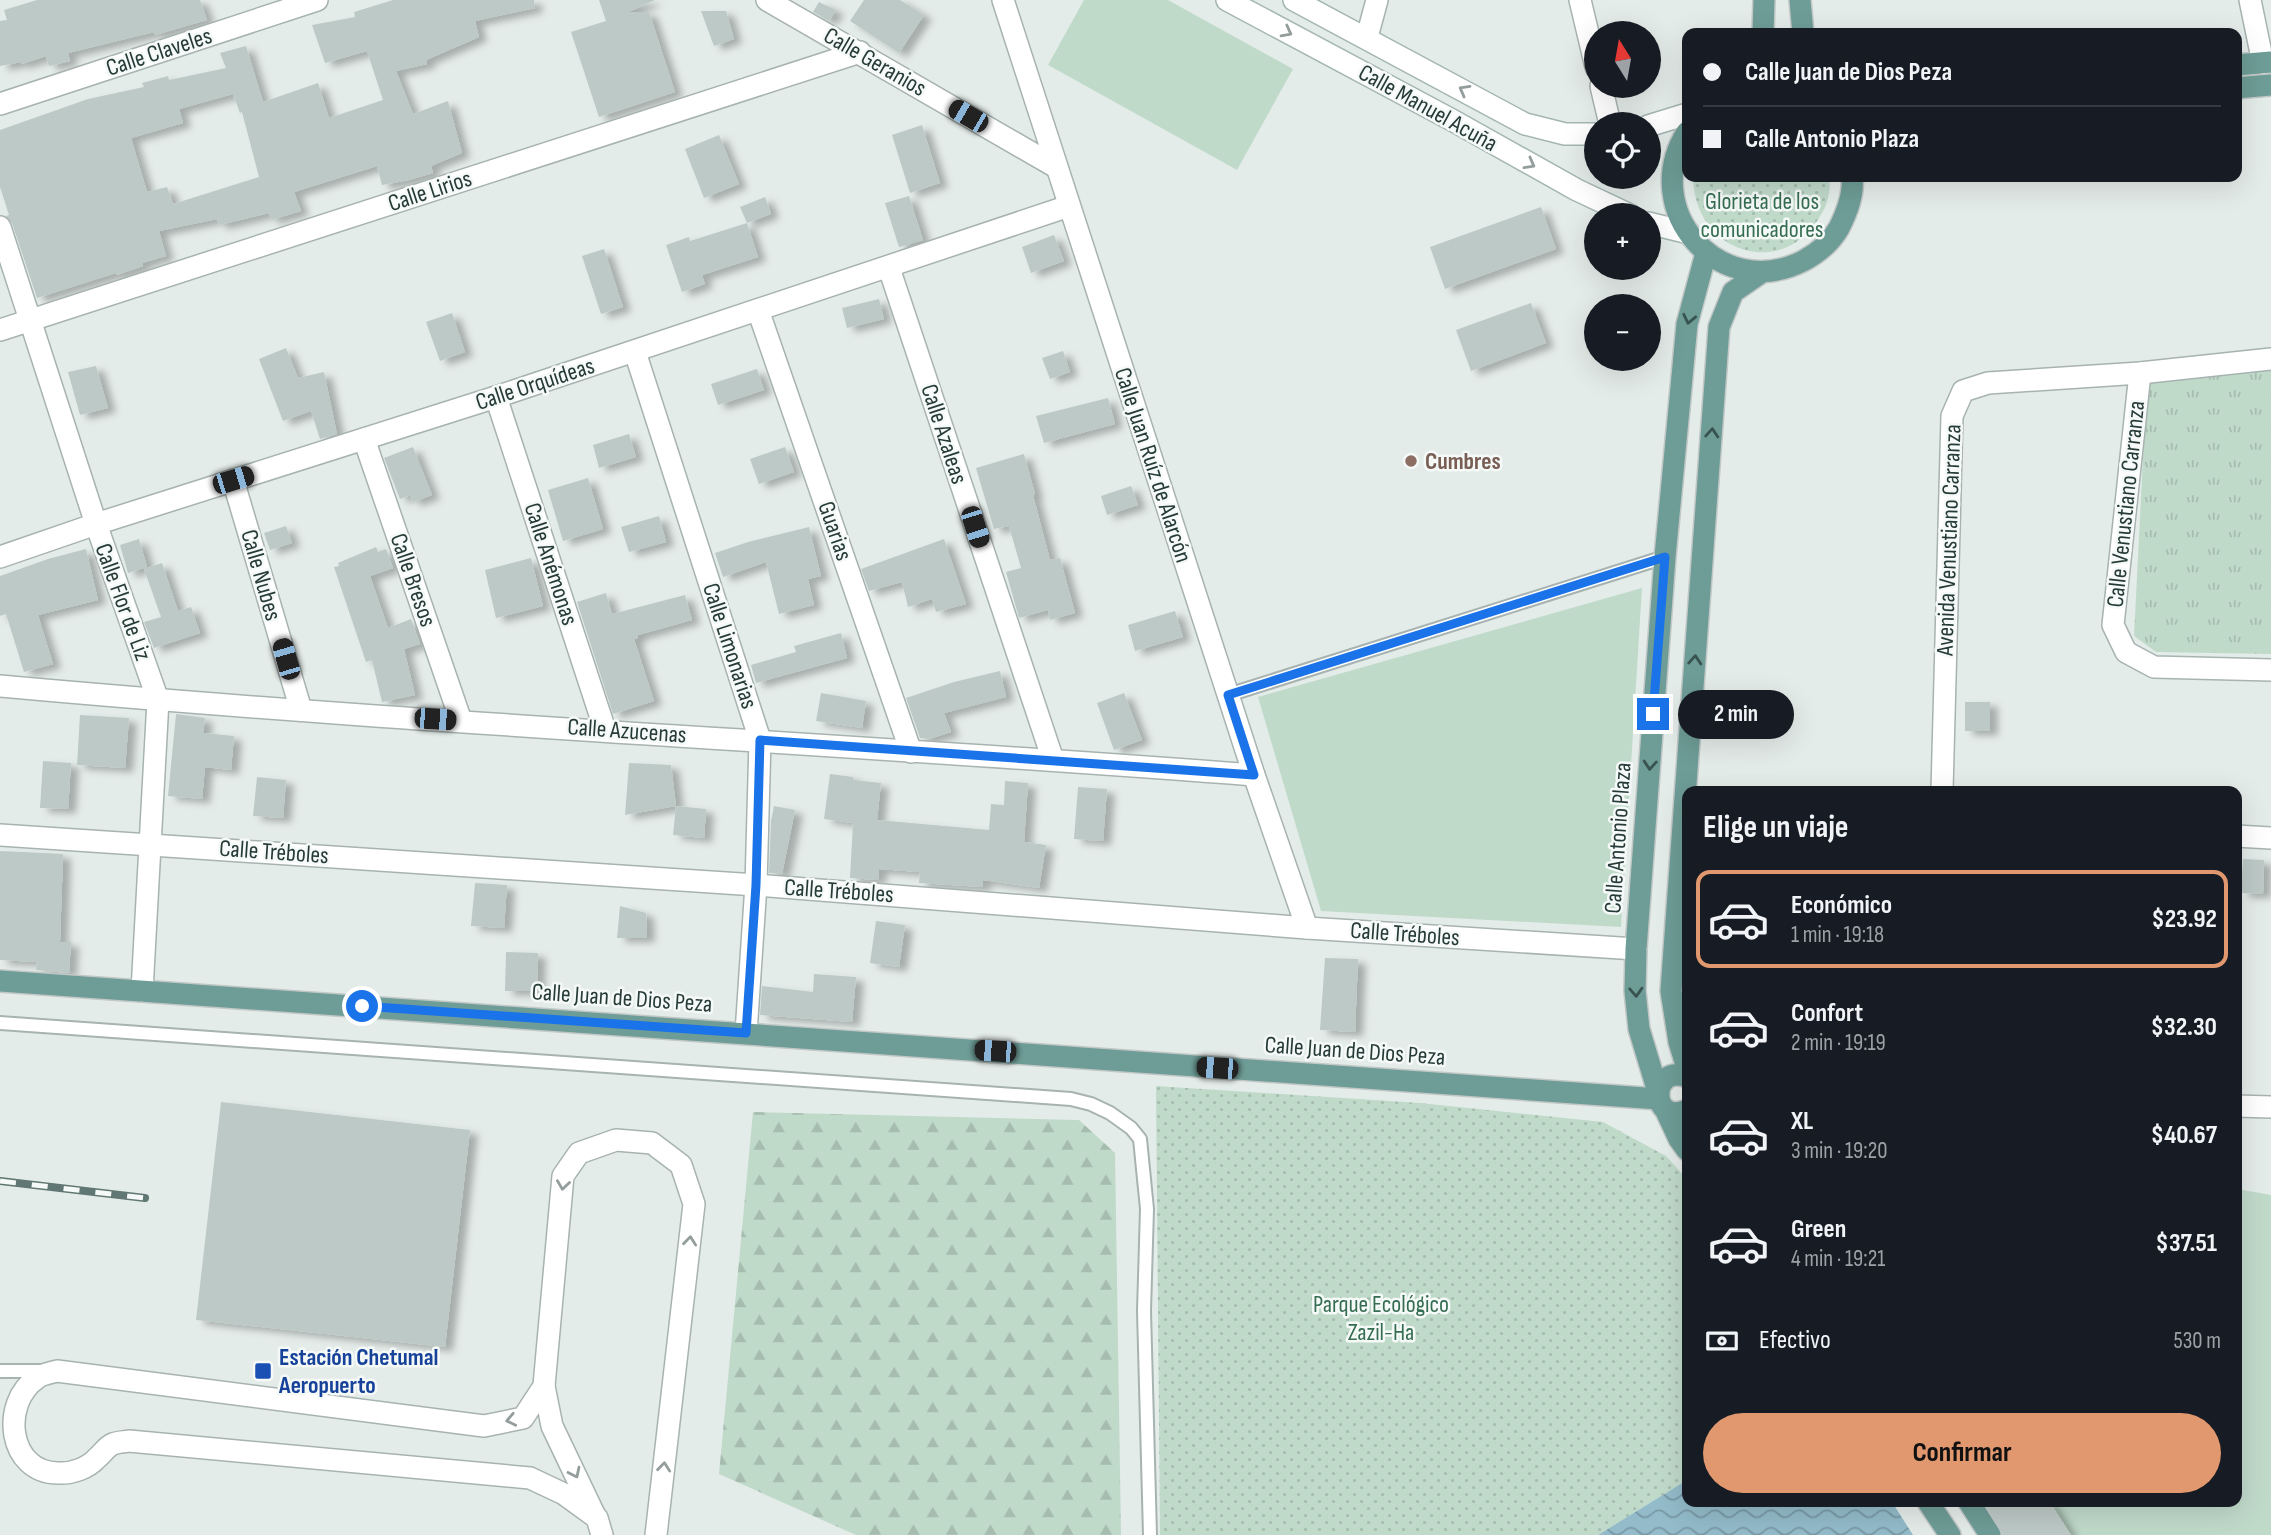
<!DOCTYPE html>
<html lang="es">
<meta charset="utf-8">
<style>
:root{--surface:#171b24;--page:#20242c;--text:#f1f3f6;--muted:#9ea1a6;--line:#363941;--accent:#e1986e}
body{margin:0;font-family:"Sofia Sans Condensed",sans-serif;background:var(--page);color:var(--text);height:100vh;display:flex;flex-direction:column;font-size:26px;white-space:nowrap}
*{box-sizing:border-box;margin:0}
p{font-size:23px;color:var(--muted)}
.icon{flex:none;width:38px;height:38px;fill:none;stroke:currentColor;stroke-width:2;stroke-linecap:round;stroke-linejoin:round}
.map{position:relative;flex:1;overflow:hidden}
.details{position:absolute;left:1682px;top:786px;width:560px;height:721px;display:flex;flex-direction:column;background:var(--surface);border-radius:14px;box-shadow:0 7px 28px #0002}
.details>*{flex:none}
.hud{position:absolute;left:1682px;top:28px;width:560px;height:154px;border-radius:14px;box-shadow:0 7px 28px #0002;display:grid;align-content:center;height:154px;padding:0 21px;background:var(--surface)}
.needle{width:46px;rotate:349deg}
.controls{position:absolute;left:1584px;top:21px;display:grid;gap:14px}
.controls a{display:grid;place-items:center;width:77px;height:77px;border-radius:50%;background:var(--surface);box-shadow:0 7px 28px #0002;font-size:35px}
.end{position:absolute;width:32px;height:32px;margin:-16px;border:9px solid #1a73e8;background:#fff;box-shadow:0 0 0 4px #fff}
.from{border-radius:50%}
.bubble{position:absolute;height:49px;border-radius:24px;background:var(--surface);box-shadow:0 7px 28px #0002;font-size:23px;font-weight:700;line-height:49px;text-align:center}
.car{position:absolute;width:21px;height:42px;margin:-21px -10px;border-radius:9px;box-shadow:0 0 5px 2px #0007;background:linear-gradient(#222 24%,#8ab4d8 0 40%,#222 0 76%,#8ab4d8 0 86%,#222 0)}
.hud b{display:flex;align-items:center;gap:24px;height:66px;font-size:26px}
.hud b+b{border-top:2px solid var(--line)}
.hud i{width:18px;height:18px;background:var(--text)}
ul{padding:0;list-style:none}
li{display:flex;align-items:center;gap:21px;height:98px;margin:0 14px 10px;padding:0 7px;border:4px solid transparent;border-radius:14px}
li div{flex:1}
li b{display:block;font-size:26px}
li em{font-style:normal;font-weight:700}
li.on{border-color:var(--accent)}
li>.icon{width:63px;height:63px;stroke-width:1.5}
h2{padding:0 21px;font-size:32px;line-height:84px}
.pay{display:flex;align-items:center;gap:18px;height:77px;padding:0 21px;font-size:26px}
.pay p{margin-inline-start:auto}
.cta{display:flex;gap:14px;margin-top:auto;padding:14px 21px}
.cta a{flex:1;height:80px;border-radius:42px;background:var(--accent);color:#111;font-size:28px;font-weight:700;line-height:80px;text-align:center}
.map>svg:first-child{display:block}
.grass{fill:url(#grass-tufts)}
.forest{fill:url(#forest-firs)}
.park{fill:url(#park-dots)}
.pitch{fill:#c0daca}
.water{fill:url(#water-waves)}
.building{fill:#bdc9c6;fill-rule:evenodd;filter:url(#shadow)}
.lines{fill:none;stroke-linecap:round;stroke-linejoin:round}
.service-casing{stroke:#a7b3b0;stroke-width:16}
.minor-casing{stroke:#a7b3b0;stroke-width:24}
.secondary-casing{stroke:#a4b6b2;stroke-width:24}
.primary-casing{stroke:#c2c8c7;stroke-width:24}
.service{stroke:#fff;stroke-width:12}
.minor{stroke:#fff;stroke-width:21}
.secondary{stroke:#fff;stroke-width:21}
.primary{stroke:#6e9c96;stroke-width:21}
.rail-casing{stroke:#617773;stroke-width:8}
.rail{stroke:#f5f9f7;stroke-width:5;stroke-dasharray:16;stroke-linecap:butt}
.oneway{stroke:#929d9c}
.oneway2{stroke:#385350}
.route{stroke:#1a73e8;stroke-width:9}
.education-dot{fill:#8d6e63;stroke:#f5f9f7;stroke-width:2.5}
.transit-dot{fill:#1a4fb4;stroke:#f5f9f7;stroke-width:2.5}
.labels{text-anchor:middle;dominant-baseline:central;stroke-width:5;stroke-linejoin:round;paint-order:stroke}
.street-label{font-size:24px;fill:#263b38;stroke:#f5f9f7}
.park-label{font-size:24px;fill:#356d52;stroke:#f5f9f7}
.education-label{font-size:24px;font-weight:bold;fill:#785e54;stroke:#f5f9f7;text-anchor:start}
.transit-label{font-size:24px;font-weight:bold;fill:#164399;stroke:#f5f9f7;text-anchor:start}
</style>
<div class="map">
<svg width="2271" height="1535" viewBox="0 0 2271 1535">
<defs>
<pattern id="grass-tufts" width="24" height="20" patternUnits="userSpaceOnUse" patternTransform="scale(1.75)"><rect width="24" height="20" fill="#c0daca"/><path d="M3 7l-1-3M5 7V3M7 7l1-3M15 17l-1-3M17 17v-4M19 17l1-3" fill="none" stroke="#a5bcae"/></pattern>
<pattern id="forest-firs" width="22" height="20" patternUnits="userSpaceOnUse" patternTransform="scale(1.75)"><rect width="22" height="20" fill="#c0daca"/><path d="M5 1l3.5 6h-7zM16 11l3.5 6h-7z" fill="#a5bcae"/></pattern>
<pattern id="park-dots" width="8" height="8" patternUnits="userSpaceOnUse" patternTransform="scale(1.75)"><rect width="8" height="8" fill="#c0daca"/><path d="M2 2h.1M6 6h.1" fill="none" stroke="#a5bcae" stroke-width="1.8" stroke-linecap="round"/></pattern>
<pattern id="water-waves" width="16" height="10" patternUnits="userSpaceOnUse" patternTransform="scale(1.75)"><rect width="16" height="10" fill="#93bbca"/><path d="M0 5q4-4 8 0t8 0" fill="none" stroke="#7899a5"/></pattern>
<filter id="shadow"><feDropShadow dx="8" dy="4.5" stdDeviation="3.5" flood-color="#0004"/></filter>
</defs>
<rect width="100%" height="100%" fill="#e4ece9"/>
<!-- grass -->
<polygon class="grass" points="2271,369 2271,654 2156,652 2134,636 2147,379"/>
<!-- forest -->
<polygon class="forest" points="753,1112 1079,1120 1115,1153 1121,1535 856,1535 719,1474"/>
<!-- park -->
<g class="park">
<path d="M1693 177H1829C1831 189 1828 203 1822 213 1785 282 1694 254 1693 177Z"/>
<polygon points="1156,1086 1420,1103 1603,1122 1666,1156 1687,1179 1687,1480 1598,1535 1160,1535"/>
</g>
<!-- pitch -->
<g class="pitch">
<polygon points="1084,0 1168,0 1293,69 1237,170 1048,65"/>
<polygon points="1642,588 1621,927 1321,911 1258,697"/>
<polygon points="2237,1189 2271,1195 2271,1535 2001,1535 1980,1502 2236,1502"/>
</g>
<!-- water -->
<polygon class="water" points="1687,1480 1687,1502 1892,1502 1913,1535 1598,1535"/>
<!-- building -->
<g class="building">
<polygon points="37,0 200,0 207,20 155,35 154,32 68,53 70,61 49,66 46,56 22,64 21,62 0,66 0,21 7,20 4,10"/>
<path d="M393 0H534L535 8 475 21 479 37 426 60 427 64 396 71 413 114 448 101 462 153 431 166 433 173 409 180 382 185 377 166 294 192 301 211 271 220 269 213 219 225 217 219 159 231 166 256 142 263 143 266 117 275 116 273 37 298 12 223 6 216 9 215 0 187V130L88 99 144 87 142 83 168 76 169 80 226 68 220 53 246 46 263 102 318 83 329 118 383 100 367 51 325 63 312 25 355 17 354 12ZM233 94 240 113 242 112 259 177 173 204 167 187 147 192 131 138 183 123 179 109Z"/>
<polygon points="599,0 655,0 628,12 649,12 675,92 599,117 571,32 606,21"/>
<polygon points="864,0 900,0 924,15 899,53 850,21"/>
<polygon points="819,2 836,10 829,21 813,12"/>
<polygon points="701,11 726,11 734,39 714,46"/>
<polygon points="922,125 940,183 910,193 892,135"/>
<polygon points="719,135 739,184 704,198 685,149"/>
<polygon points="909,196 923,240 899,247 885,203"/>
<polygon points="765,197 771,214 747,223 758,257 702,275 705,284 682,292 666,245 689,237 690,241 747,223 740,207"/>
<polygon points="1541,207 1556,249 1445,289 1430,247"/>
<polygon points="1054,235 1064,261 1031,273 1022,247"/>
<polygon points="604,249 623,307 601,314 582,256"/>
<polygon points="879,299 884,319 847,328 842,308"/>
<polygon points="1531,303 1546,343 1471,371 1456,330"/>
<polygon points="452,313 465,352 440,361 426,322"/>
<polygon points="286,348 298,378 324,372 337,434 320,439 311,411 283,421 259,359"/>
<polygon points="1063,351 1070,372 1050,379 1042,358"/>
<polygon points="96,366 108,408 80,415 68,372"/>
<polygon points="757,369 764,390 718,405 711,384"/>
<polygon points="1108,398 1115,424 1044,443 1036,416"/>
<polygon points="629,434 636,457 599,468 593,445"/>
<polygon points="413,447 432,495 413,502 410,495 400,499 384,458"/>
<polygon points="785,447 794,472 759,484 750,459"/>
<polygon points="1024,454 1035,494 1033,495 1050,560 1060,558 1075,613 1050,620 1048,610 1019,618 1006,572 1021,568 1009,526 994,529 976,468"/>
<polygon points="588,478 603,529 563,541 548,490"/>
<polygon points="1131,486 1138,505 1107,515 1101,496"/>
<polygon points="659,516 666,542 629,552 621,527"/>
<polygon points="286,526 292,543 270,550 264,533"/>
<polygon points="809,527 821,576 808,579 814,605 779,614 766,562 723,577 715,553 748,542"/>
<polygon points="139,539 147,567 128,573 120,545"/>
<polygon points="944,539 966,604 936,612 932,599 908,607 902,582 869,591 861,569"/>
<polygon points="376,547 378,552 386,549 393,568 370,576 388,628 411,619 420,644 404,649 415,695 382,702 372,660 366,662 334,567 339,566 338,563"/>
<polygon points="86,549 98,600 38,615 53,664 24,672 6,614 0,616 0,576 48,559"/>
<polygon points="531,558 543,606 496,618 485,570"/>
<polygon points="162,563 178,611 191,607 200,633 154,648 144,622 161,617 144,569"/>
<polygon points="606,593 612,614 685,595 692,620 638,635 638,638 634,639 654,701 613,714 577,602"/>
<polygon points="1175,611 1183,637 1135,651 1128,625"/>
<polygon points="841,633 847,658 756,683 751,665 796,652 794,646"/>
<polygon points="1000,671 1006,697 944,713 951,732 929,739 920,738 906,698 954,682"/>
<polygon points="821,693 866,701 862,728 816,721"/>
<polygon points="1124,693 1142,740 1114,750 1097,703"/>
<rect x="1965" y="702" width="25" height="29"/>
<polygon points="176,714 205,718 203,733 234,736 231,770 205,767 202,799 168,796"/>
<polygon points="80,715 129,718 125,768 77,765"/>
<polygon points="43,761 71,763 68,809 40,808"/>
<polygon points="629,763 671,765 676,806 625,815"/>
<polygon points="830,774 853,777 853,780 881,783 877,820 989,830 991,804 1004,805 1005,781 1028,783 1024,842 1046,845 1039,888 983,880 983,887 919,883 920,872 879,869 878,880 850,878 853,823 824,819"/>
<polygon points="257,777 286,780 283,818 253,816"/>
<polygon points="1078,787 1107,789 1103,841 1074,839"/>
<polygon points="676,806 706,809 704,838 673,835"/>
<polygon points="774,806 795,810 782,874 769,873 771,821"/>
<polygon points="0,851 63,854 60,942 71,942 69,973 36,970 37,962 0,960"/>
<polygon points="2243,859 2264,860 2263,894 2241,893"/>
<polygon points="475,883 507,885 504,928 471,926"/>
<polygon points="620,906 646,913 647,938 617,938"/>
<polygon points="876,921 905,925 899,967 870,963"/>
<polygon points="506,952 538,953 537,991 505,991"/>
<polygon points="1325,958 1358,959 1355,1032 1320,1030"/>
<polygon points="814,974 856,977 852,1022 760,1015 762,986 813,992"/>
<polygon points="221,1102 470,1130 445,1347 196,1320"/>
<polygon points="1984,1502 2050,1502 2071,1535 2003,1535"/>
</g>
<g class="lines">
<defs>
<g id="service">
<polyline points="1228,695 1665,557"/>
<polyline points="0,1023 1071,1099 1091,1104 1110,1113 1131,1128 1140,1139 1147,1209 1144,1311 1150,1535"/>
<polyline points="0,1371 43,1371"/>
</g>
<g id="minor">
<polyline points="767,0 1056,167"/>
<polyline points="1003,0 1254,775 1307,928"/>
<polyline points="1580,0 1596,67"/>
<polyline points="2250,0 2263,63"/>
<polyline points="1367,37 1377,0"/>
<polyline points="1601,86 1610,124"/>
<polyline points="0,104 317,0"/>
<polyline points="0,227 96,524 158,700 142,991"/>
<polyline points="889,268 1053,760"/>
<polyline points="758,310 911,752"/>
<polyline points="0,330 860,52"/>
<polyline points="635,352 760,740 756,885 746,1033"/>
<polyline points="2140,373 2113,625 2126,652 2154,667 2271,670"/>
<polyline points="496,397 605,730"/>
<polyline points="364,439 461,721"/>
<polyline points="233,480 301,710"/>
<polyline points="0,557 96,524 496,397 1069,206"/>
<path d="M0 686C417 724 836 743 1254 775"/>
<polyline points="1942,791 1952,416 1963,391 1988,383 2140,373 2271,359"/>
<polyline points="0,835 756,885 1307,928 1636,949"/>
<polyline points="2236,836 2271,838"/>
<polyline points="2236,1106 2271,1107"/>
<polyline points="544,1386 552,1426 594,1514"/>
<path d="M602 1535 597 1518 564 1494 530 1478 129 1441C124 1442 117 1442 113 1444 107 1446 102 1454 97 1458 88 1468 72 1474 58 1473 8 1473 0 1403 37 1378 42 1374 50 1373 57 1371L484 1426 523 1418 544 1386 563 1176 579 1153 616 1140 652 1143 681 1165 694 1204 656 1535"/>
</g>
<g id="secondary">
<polyline points="1227,0 1452,120 1577,190 1630,215"/>
<polyline points="1294,0 1525,124 1565,134 1596,134"/>
<polyline points="1648,126 1687,114"/>
<polyline points="1648,223 1689,233"/>
</g>
<g id="primary">
<polyline points="1800,0 1803,33"/>
<polyline points="1763,33 1764,0"/>
<polyline points="2236,65 2271,62"/>
<polyline points="2236,88 2271,85"/>
<path d="M1687 132C1638 210 1720 303 1803 261 1818 253 1831 242 1839 228 1847 212 1854 195 1852 177"/>
<polyline points="0,981 1659,1099"/>
<polyline points="1687,1068 1679,1042 1671,991 1719,327 1733,292 1762,272"/>
<path d="M1687 1077C1650 1063 1649 1126 1687 1110"/>
<polyline points="1658,1092 1639,1029 1635,991 1636,949 1665,557 1687,324 1706,253"/>
<polyline points="1665,1109 1679,1139 1687,1150"/>
<polyline points="1928,1502 1950,1535"/>
<polyline points="1969,1502 1990,1535"/>
</g>
</defs>
<!-- service casing -->
<use href="#service" class="service-casing"/>
<!-- minor casing -->
<use href="#minor" class="minor-casing"/>
<!-- secondary casing -->
<use href="#secondary" class="secondary-casing"/>
<!-- primary casing -->
<use href="#primary" class="primary-casing"/>
<!-- service -->
<use href="#service" class="service"/>
<!-- minor -->
<use href="#minor" class="minor"/>
<!-- secondary -->
<use href="#secondary" class="secondary"/>
<!-- primary -->
<use href="#primary" class="primary"/>
<defs>
<polyline id="rail" points="0,1181 145,1198"/>
</defs>
<!-- rail casing -->
<use href="#rail" class="rail-casing"/>
<!-- rail -->
<use href="#rail" class="rail"/>
</g>
<!-- one-way arrows -->
<defs><path id="oneway-chevron" d="M-2-3.5L2.5 0L-2 3.5" fill="none" stroke-width="1.6" stroke-linecap="round" stroke-linejoin="round" transform="scale(1.75)"/></defs>
<g class="oneway">
<use href="#oneway-chevron" transform="translate(1287 32) rotate(28)"/>
<use href="#oneway-chevron" transform="translate(1464 90) rotate(-151)"/>
<use href="#oneway-chevron" transform="translate(1530 164) rotate(29)"/>
<use href="#oneway-chevron" transform="translate(563 1185) rotate(98)"/>
<use href="#oneway-chevron" transform="translate(690 1241) rotate(-84)"/>
<use href="#oneway-chevron" transform="translate(511 1420) rotate(168)"/>
<use href="#oneway-chevron" transform="translate(664 1467) rotate(-84)"/>
<use href="#oneway-chevron" transform="translate(575 1473) rotate(64)"/>
</g>
<g class="oneway2">
<use href="#oneway-chevron" transform="translate(1689 319) rotate(102)"/>
<use href="#oneway-chevron" transform="translate(1712 433) rotate(-86)"/>
<use href="#oneway-chevron" transform="translate(1695 660) rotate(-86)"/>
<use href="#oneway-chevron" transform="translate(1650 765) rotate(94)"/>
<use href="#oneway-chevron" transform="translate(1636 992) rotate(87)"/>
</g>
<g class="lines">
<!-- route -->
<polyline class="route" points="362,1006 746,1033 756,885 760,740 1254,775 1228,695 1665,557 1653,714"/>
</g>
<!-- markers -->
<circle class="education-dot" cx="1411" cy="461" r="7"/>
<rect class="transit-dot" x="254" y="1362" width="18" height="18" rx="3.5"/>
<g class="labels">
<!-- street labels -->
<g class="street-label">
<text transform="translate(159 52) rotate(-18)">Calle Claveles</text>
<text transform="translate(875 62) rotate(30)">Calle Geranios</text>
<text transform="translate(1428 108) rotate(29)">Calle Manuel Acuña</text>
<text transform="translate(430 191) rotate(-18)">Calle Lirios</text>
<text transform="translate(535 384) rotate(-18)">Calle Orquídeas</text>
<text transform="translate(944 434) rotate(72)">Calle Azaleas</text>
<text transform="translate(1153 465) rotate(72)">Calle Juan Ruíz de Alarcón</text>
<text transform="translate(2126 504) rotate(-84)">Calle Venustiano Carranza</text>
<text transform="translate(835 531) rotate(71)">Guarias</text>
<text transform="translate(1949 540) rotate(-88)">Avenida Venustiano Carranza</text>
<text transform="translate(551 564) rotate(72)">Calle Anémonas</text>
<text transform="translate(261 575) rotate(74)">Calle Nubes</text>
<text transform="translate(413 580) rotate(71)">Calle Bresos</text>
<text transform="translate(123 602) rotate(70)">Calle Flor de Liz</text>
<text transform="translate(730 646) rotate(72)">Calle Limonarias</text>
<text transform="translate(627 731) rotate(4)">Calle Azucenas</text>
<text transform="translate(1618 838) rotate(-86)">Calle Antonio Plaza</text>
<text transform="translate(274 852) rotate(4)">Calle Tréboles</text>
<text transform="translate(839 891) rotate(4)">Calle Tréboles</text>
<text transform="translate(1405 934) rotate(4)">Calle Tréboles</text>
<text transform="translate(622 998) rotate(4)">Calle Juan de Dios Peza</text>
<text transform="translate(1355 1051) rotate(4)">Calle Juan de Dios Peza</text>
</g>
<!-- park labels -->
<g class="park-label">
<text x="1762" y="201">Glorieta de los<tspan x="1762" dy="28">comunicadores</tspan></text>
<text x="1381" y="1304">Parque Ecológico<tspan x="1381" dy="28">Zazil-Ha</tspan></text>
</g>
<!-- education labels -->
<g class="education-label">
<text x="1425" y="461">Cumbres</text>
</g>
<!-- transit labels -->
<g class="transit-label">
<text x="279" y="1357">Estación Chetumal<tspan x="279" dy="28">Aeropuerto</tspan></text>
</g>
</g>
</svg>
<div class="controls">
<a><svg class="needle" viewBox="-14 -14 28 28"><path d="M0-13l5 13h-10z" fill="#e53935"/><path d="M0 13l5-13h-10z" fill="#9ea1a6"/></svg></a>
<a><svg class="icon" aria-label="locate" viewBox="0 0 24 24"><circle cx="12" cy="12" r="6"/><path d="M12 2v4M12 18v4M2 12h4M18 12h4"/></svg></a>
<a>+</a>
<a>−</a>
</div>
<i class="end from" style="left:362px;top:1006px"></i>
<i class="end" style="left:1653px;top:714px"></i>
<div class="bubble" style="left:1678px;top:690px;width:116px">2 min</div>
<i class="car" style="left:968px;top:116px;rotate:300deg"></i>
<i class="car" style="left:233px;top:480px;rotate:73deg"></i>
<i class="car" style="left:975px;top:527px;rotate:162deg"></i>
<i class="car" style="left:286px;top:659px;rotate:344deg"></i>
<i class="car" style="left:435px;top:719px;rotate:94deg"></i>
<i class="car" style="left:995px;top:1051px;rotate:274deg"></i>
<i class="car" style="left:1217px;top:1068px;rotate:274deg"></i>
<div class="hud">
<b><i class="from"></i>Calle Juan de Dios Peza</b>
<b><i></i>Calle Antonio Plaza</b>
</div>
<section class="details">
<h2>Elige un viaje</h2>
<ul>
<li class="on"><svg class="icon" aria-label="car" viewBox="0 0 24 24"><path d="M5 17H2v-5l4-1 3-4h7l3 4 3 1v5h-3M9 17h6M6 11h13"/><circle cx="7" cy="17" r="2"/><circle cx="17" cy="17" r="2"/></svg><div><b>Económico</b><p>1 min · 19:18</p></div><em>$23.92</em></li>
<li><svg class="icon" aria-label="car" viewBox="0 0 24 24"><path d="M5 17H2v-5l4-1 3-4h7l3 4 3 1v5h-3M9 17h6M6 11h13"/><circle cx="7" cy="17" r="2"/><circle cx="17" cy="17" r="2"/></svg><div><b>Confort</b><p>2 min · 19:19</p></div><em>$32.30</em></li>
<li><svg class="icon" aria-label="car" viewBox="0 0 24 24"><path d="M5 17H2v-5l4-1 3-4h7l3 4 3 1v5h-3M9 17h6M6 11h13"/><circle cx="7" cy="17" r="2"/><circle cx="17" cy="17" r="2"/></svg><div><b>XL</b><p>3 min · 19:20</p></div><em>$40.67</em></li>
<li><svg class="icon" aria-label="car" viewBox="0 0 24 24"><path d="M5 17H2v-5l4-1 3-4h7l3 4 3 1v5h-3M9 17h6M6 11h13"/><circle cx="7" cy="17" r="2"/><circle cx="17" cy="17" r="2"/></svg><div><b>Green</b><p>4 min · 19:21</p></div><em>$37.51</em></li>
</ul>
<div class="pay"><svg class="icon" aria-label="cash" viewBox="0 0 24 24"><path d="M3 7h18v10H3z"/><circle cx="12" cy="12" r="2"/></svg>Efectivo<p>530 m</p></div>
<div class="cta"><a>Confirmar</a></div>
</section>
</div>
